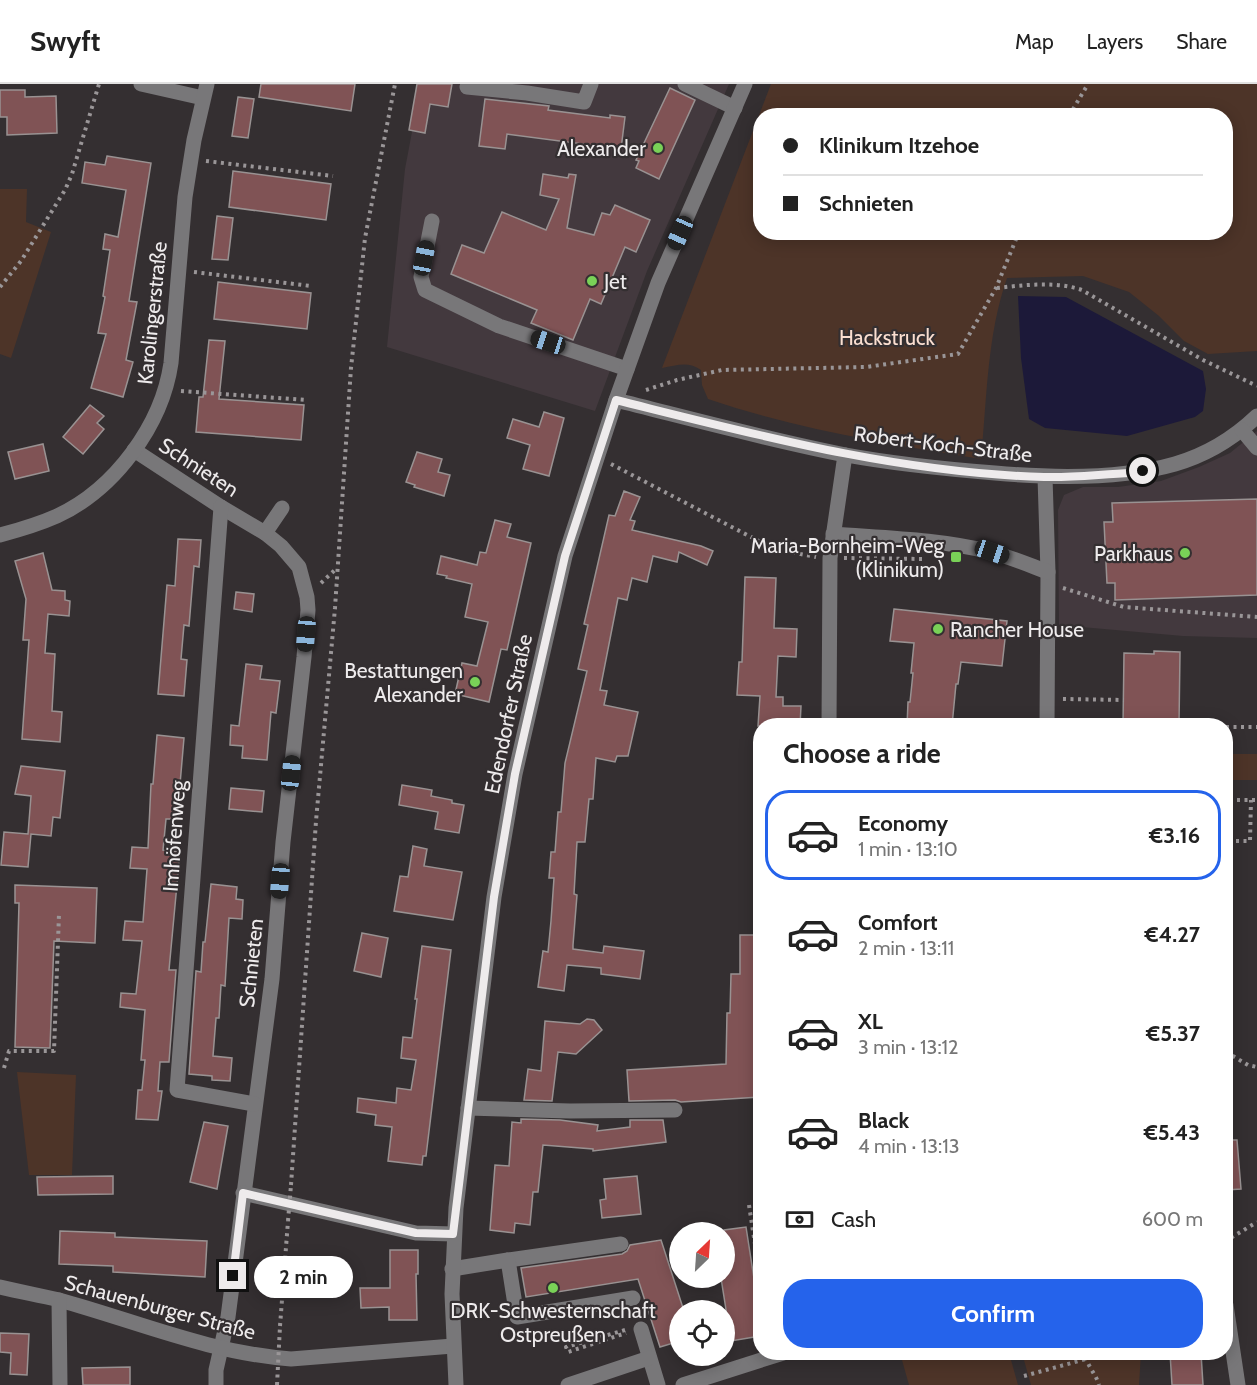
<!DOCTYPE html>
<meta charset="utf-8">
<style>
:root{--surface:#fff;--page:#f2f2f2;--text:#222;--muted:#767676;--line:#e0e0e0;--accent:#2563eb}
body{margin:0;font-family:Cabin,sans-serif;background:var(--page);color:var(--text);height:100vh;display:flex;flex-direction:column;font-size:22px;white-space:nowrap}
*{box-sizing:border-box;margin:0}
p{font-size:20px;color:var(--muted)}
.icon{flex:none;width:33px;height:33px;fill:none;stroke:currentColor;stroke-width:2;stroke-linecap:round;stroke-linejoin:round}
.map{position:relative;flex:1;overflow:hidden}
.side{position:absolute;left:753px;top:634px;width:480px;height:642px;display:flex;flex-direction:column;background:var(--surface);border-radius:24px;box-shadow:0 3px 15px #0003}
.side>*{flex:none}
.top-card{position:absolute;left:753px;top:24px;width:480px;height:132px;border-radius:24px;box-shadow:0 3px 15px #0003;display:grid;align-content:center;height:132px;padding:0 30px;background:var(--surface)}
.needle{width:39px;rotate:25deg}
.buttons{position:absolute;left:669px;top:1138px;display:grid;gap:12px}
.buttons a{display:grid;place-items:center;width:66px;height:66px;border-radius:50%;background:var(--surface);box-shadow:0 3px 15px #0003;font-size:30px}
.end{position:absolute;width:27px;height:27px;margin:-14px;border:8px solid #eeebec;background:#111;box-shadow:0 0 0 3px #111}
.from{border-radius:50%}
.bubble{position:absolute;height:42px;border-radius:21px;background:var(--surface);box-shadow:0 3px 15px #0003;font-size:20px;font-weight:800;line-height:42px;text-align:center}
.car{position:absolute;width:18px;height:36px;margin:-18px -9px;border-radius:8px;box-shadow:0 0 4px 2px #0007;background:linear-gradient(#222 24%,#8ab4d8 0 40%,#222 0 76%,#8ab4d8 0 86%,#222 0)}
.top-card b{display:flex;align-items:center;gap:21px;height:57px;font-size:22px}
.top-card b+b{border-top:2px solid var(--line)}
.top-card i{width:15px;height:15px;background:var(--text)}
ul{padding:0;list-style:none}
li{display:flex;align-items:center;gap:18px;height:90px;margin:0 12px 9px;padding:0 18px;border:3px solid transparent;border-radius:24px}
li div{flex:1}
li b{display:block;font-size:22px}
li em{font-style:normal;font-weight:800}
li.active{border-color:var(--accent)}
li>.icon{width:54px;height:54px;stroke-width:1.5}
h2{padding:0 30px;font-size:27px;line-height:72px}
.pay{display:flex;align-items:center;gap:15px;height:66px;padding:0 30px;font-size:22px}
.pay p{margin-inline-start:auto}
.primary-button{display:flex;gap:12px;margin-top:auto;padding:12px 30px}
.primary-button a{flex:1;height:69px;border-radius:24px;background:var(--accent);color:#fff;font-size:24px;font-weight:800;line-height:69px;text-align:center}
header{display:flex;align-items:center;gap:36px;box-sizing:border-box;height:84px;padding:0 30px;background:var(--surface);border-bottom:2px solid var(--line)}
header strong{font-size:28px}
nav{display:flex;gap:33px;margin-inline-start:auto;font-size:21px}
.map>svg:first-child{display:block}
.built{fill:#43393e}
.green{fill:#4d3428;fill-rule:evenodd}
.water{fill:#1c1939}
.building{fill:#805355;stroke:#999292;stroke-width:1.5}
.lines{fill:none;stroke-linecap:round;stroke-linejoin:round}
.path{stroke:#9a9698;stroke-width:4;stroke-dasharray:3 4.5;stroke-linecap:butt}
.minor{stroke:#787779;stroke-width:15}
.path-bridge{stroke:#9a9698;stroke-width:4;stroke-dasharray:3 4.5;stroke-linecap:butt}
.route{stroke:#eeebec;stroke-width:8}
.poi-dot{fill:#79d157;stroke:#342f31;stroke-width:2}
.labels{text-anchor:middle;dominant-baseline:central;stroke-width:4.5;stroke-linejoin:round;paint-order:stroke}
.poi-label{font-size:21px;fill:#eeebec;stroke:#342f31;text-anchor:end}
.street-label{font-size:21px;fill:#eeebec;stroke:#342f31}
.park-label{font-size:21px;fill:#faded0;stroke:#342f31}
</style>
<header>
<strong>Swyft</strong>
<nav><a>Map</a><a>Layers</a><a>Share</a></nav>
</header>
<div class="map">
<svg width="1257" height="1301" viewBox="0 0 1257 1301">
<rect width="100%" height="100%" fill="#342f31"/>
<!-- built -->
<g class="built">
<polygon points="421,0 729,0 647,187 595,327 387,263 405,85"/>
<polygon points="1257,347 1257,554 1183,552 1059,541 1058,426 1064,411 1083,403 1118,403 1161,397 1199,383 1230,369"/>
</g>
<!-- green -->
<g class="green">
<path d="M771 0H1257V267L1208 270 1184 257 1159 232 1129 208 1083 192 1007 194C987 251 987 314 981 375 890 360 796 345 708 315L702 301 701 286C689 277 677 281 662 284ZM760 32H1226V148H760Z"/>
<polygon points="0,105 27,105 26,138 51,148 11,274 0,270"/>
<rect x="1226" y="670" width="31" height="26"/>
<polygon points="17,988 76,991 72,1091 29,1091"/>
<polygon points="900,1269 1009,1269 1018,1301 909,1301"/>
<polygon points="1022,1269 1141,1269 1139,1301 1031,1301"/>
</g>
<!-- water -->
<polygon class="water" points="1018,212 1066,213 1203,287 1206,305 1203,327 1195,333 1127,352 1045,344 1029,335 1021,274"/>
<!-- building -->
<g class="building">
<polygon points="261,0 355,0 351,27 259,13"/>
<polygon points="417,0 452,0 448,23 430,20 425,49 409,46"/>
<polygon points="670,4 695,16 659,95 636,84 639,77 636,76"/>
<polygon points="0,6 25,6 25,13 56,12 57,49 7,51 7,33 0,33"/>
<polygon points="238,13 254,15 248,54 232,52"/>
<polygon points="485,15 549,22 548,26 610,34 610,31 625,33 621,65 507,50 505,65 479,62"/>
<polygon points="107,72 151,79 129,217 137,218 126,276 133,278 123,313 91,304 106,250 98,249 105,213 103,212 110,166 103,165 105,150 118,153 126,106 82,99 85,78 105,81"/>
<polygon points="233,87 331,100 326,136 229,123"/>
<polygon points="543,90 568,94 569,90 576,91 567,144 594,151 602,129 610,131 615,121 650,136 636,168 625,163 601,220 590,215 573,256 531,239 537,226 451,190 462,161 484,169 502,128 546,146 559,115 540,111"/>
<polygon points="217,132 233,134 228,176 212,175"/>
<polygon points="218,198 311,209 307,245 214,235"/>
<polygon points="209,256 225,257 219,315 304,321 301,356 196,348 199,313 203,313"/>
<polygon points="90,321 104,332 97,339 104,345 83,370 63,353"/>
<polygon points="544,328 564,334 549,392 523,385 530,361 507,354 513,335 539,343"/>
<polygon points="43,360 49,387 15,395 8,368"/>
<polygon points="417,368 442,375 438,388 450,391 444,412 414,403 415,401 406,398"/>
<polygon points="624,407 640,413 630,436 635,437 632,446 701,462 713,467 707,481 679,468 677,478 653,472 647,498 632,494 627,516 618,514 600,606 607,607 604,621 638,628 628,672 617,672 615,678 596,674 593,715 589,715 585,758 577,758 574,810 577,811 573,861 573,865 603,869 604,862 644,867 640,895 601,890 601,884 567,881 564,907 538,903 543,867 548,868 551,837 554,794 549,794 551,768 555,768 558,728 561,728 565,679 587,587 578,585 588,541 584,540 609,431 615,432"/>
<polygon points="1257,415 1257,511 1115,516 1115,499 1107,499 1104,438 1113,438 1112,419"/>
<polygon points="495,436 511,440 507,453 531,459 507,566 501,565 489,618 455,610 462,579 477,582 488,538 465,533 472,500 446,494 447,492 437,490 441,472 477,481 480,468 486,469"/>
<polygon points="178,455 201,456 199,483 194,482 189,542 184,541 181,575 187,576 184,612 158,610 167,501 175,502"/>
<polygon points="43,469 52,506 65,507 65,516 70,517 69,532 48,530 45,569 55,570 52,627 62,628 60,658 22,655 29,556 23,556 26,515 15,477"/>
<polygon points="745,493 776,494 774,544 797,545 796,573 778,572 776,613 783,613 783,622 801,622 800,642 758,642 760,612 737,611 739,578 742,578"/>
<polygon points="236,508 254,510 252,528 234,525"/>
<polygon points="894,525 1007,537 1002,582 961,578 958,600 956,600 952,642 907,642 908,618 910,618 913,589 911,589 914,559 890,557"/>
<polygon points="1154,567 1180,568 1179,641 1123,642 1124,569 1154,570"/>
<polygon points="246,580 262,582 260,595 280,597 276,629 271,628 267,676 242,674 243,662 230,661 231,641 239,642"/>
<polygon points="157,651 184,654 177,735 166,735 163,766 180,768 169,886 176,886 169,978 160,978 158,1007 162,1007 158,1036 136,1035 138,1006 142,1006 145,976 141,976 145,926 120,923 121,909 136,910 142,857 123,856 125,837 143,838 147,785 130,784 132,763 148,764 151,700 153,700"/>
<polygon points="21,682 65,687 60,734 53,733 51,752 31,750 28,783 1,781 4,748 28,750 31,712 15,710"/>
<polygon points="402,701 432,706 431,712 452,716 452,719 464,721 459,749 435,745 438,728 399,721"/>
<polygon points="231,704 264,707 262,728 229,725"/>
<polygon points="413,762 427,765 424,782 462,788 453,836 394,827 400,792 408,793"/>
<polygon points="211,800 237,803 236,815 243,816 242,835 229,834 225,902 221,901 219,934 216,934 213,972 232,974 230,997 212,996 212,992 189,990 196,887 201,888 203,858 205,858"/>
<polygon points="15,801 97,804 95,859 54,857 50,964 15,963 19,819 15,819"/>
<polygon points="362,849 388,854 381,893 354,887"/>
<polygon points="740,851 760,851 759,978 760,978 760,1013 681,1018 675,1016 629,1017 627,986 726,980 727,929 730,929 731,890 740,890"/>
<polygon points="422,862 451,866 426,1072 423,1072 422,1081 388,1077 392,1043 375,1041 376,1031 357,1028 358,1014 396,1019 397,1004 411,1006 416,976 401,974 403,953 412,954 417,915 415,915"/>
<polygon points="587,935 594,936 602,946 576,970 558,968 552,1017 524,1016 528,985 541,987 545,937 580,940"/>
<polygon points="521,1035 560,1036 598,1041 597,1047 630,1043 630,1036 663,1036 666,1058 593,1067 593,1065 543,1061 538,1108 533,1108 530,1141 515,1139 514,1149 490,1146 495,1081 509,1082 512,1038 521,1039"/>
<polygon points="204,1038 228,1042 217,1105 190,1098"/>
<polygon points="1226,1056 1237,1056 1241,1105 1226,1106"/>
<polygon points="113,1092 113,1110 38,1111 37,1093"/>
<polygon points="637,1092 641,1130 602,1134 600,1116 606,1115 604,1095"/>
<polygon points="746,1143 760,1233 760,1252 731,1257 721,1194 724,1194 724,1146"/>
<polygon points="60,1147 115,1149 115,1153 207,1157 205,1193 113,1188 113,1182 59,1180"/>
<polygon points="661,1156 684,1227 680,1227 680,1257 660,1263 638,1195 526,1213 521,1184 622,1170 627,1167 630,1161"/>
<polygon points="390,1166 418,1166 418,1190 416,1190 417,1236 389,1236 389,1223 361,1224 360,1204 390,1204"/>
<polygon points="0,1249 29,1250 27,1291 10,1290 11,1269 0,1268"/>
<polygon points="1170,1269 1201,1269 1203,1301 1172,1301"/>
<polygon points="130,1283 130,1301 83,1301 82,1284"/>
</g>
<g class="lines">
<!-- path -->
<g class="path">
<polyline points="1069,32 1088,0"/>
<polyline points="206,77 333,92"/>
<polyline points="194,188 311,202"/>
<polyline points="0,203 21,177 65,106 72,90 99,0"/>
<path d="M997 204C1024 201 1056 197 1082 206L1203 276 1257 302"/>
<polyline points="646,306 677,296 722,286 866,283 958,270 996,204 1019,148"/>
<polyline points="181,307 306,316"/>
<polyline points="611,380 774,465 816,473"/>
<polyline points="844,474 924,475"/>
<polyline points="321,499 337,484"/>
<polyline points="1063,504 1124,523 1257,533"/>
<polyline points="1063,615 1124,616"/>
<polyline points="1226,643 1257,643"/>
<polyline points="1237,716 1257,716"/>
<polyline points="1236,757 1250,757 1251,716"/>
<polyline points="1226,968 1248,981 1257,983"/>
<polyline points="4,984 9,967 54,967 59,830"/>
<polyline points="291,1101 316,737 335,524 351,284 365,154 395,0"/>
<polyline points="749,1121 760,1193"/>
<polyline points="1226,1159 1229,1155 1257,1138"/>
<polyline points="280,1242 288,1137"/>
<polyline points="625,1246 566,1263 568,1268 626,1249"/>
<path d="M1086 1273C1089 1285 1096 1290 1099 1301"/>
<polyline points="1024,1292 1086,1275"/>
</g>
<!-- minor -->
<g class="minor">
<polyline points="141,0 203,14"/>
<polyline points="685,0 735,24"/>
<polyline points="467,3 527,9 584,18 591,0"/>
<polyline points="432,137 421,193 425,206 499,242 627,285"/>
<path d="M616 316C692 335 769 356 846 371 895 380 945 385 995 389 1052 394 1119 396 1175 380 1206 371 1234 354 1257 332"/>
<polyline points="1242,346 1257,364"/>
<polyline points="134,366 221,423 265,449 281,462 299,483 307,513 308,526 304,573 283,758 272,895 228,1233 216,1286 216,1301"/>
<polyline points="1045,393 1048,488 1047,642"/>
<polyline points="221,423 177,1006 254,1020"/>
<polyline points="265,449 282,424"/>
<path d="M833 450C885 454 939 455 991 468 1010 473 1029 481 1048 488"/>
<path d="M0 451C19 446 39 440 57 432 115 405 162 341 171 279L185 113 194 56 207 0"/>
<polyline points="829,642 830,474 845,371"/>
<polyline points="468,1024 570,1027 675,1026"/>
<polyline points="243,1109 416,1149 454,1150"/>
<polyline points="508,1176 621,1160"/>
<polyline points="452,1185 508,1176 517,1233 633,1214"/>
<path d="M0 1203C20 1208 39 1211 59 1216 136 1237 210 1269 291 1275L453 1262"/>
<polyline points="59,1216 60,1301"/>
<polyline points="1226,1221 1238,1301"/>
<polyline points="641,1245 658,1301"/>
<polyline points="456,1301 452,1210 456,1124 494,813 515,690 565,472 616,316 658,199 745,0"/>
<polyline points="568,1301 649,1274"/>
<polyline points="683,1301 783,1269"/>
</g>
<!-- path-bridge -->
<g class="path-bridge">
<polyline points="288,1137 291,1101"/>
<polyline points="277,1301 280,1242"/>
</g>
</g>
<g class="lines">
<!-- route -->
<path class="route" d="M233 1192 243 1109 416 1149 453 1150 494 813 515 690 565 472 616 316C757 351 898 389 1044 393 1073 394 1102 390 1131 389L1143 387"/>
</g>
<!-- markers -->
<g class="poi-dot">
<circle cx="658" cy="64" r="6"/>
<circle cx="592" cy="197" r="6"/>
<circle cx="1185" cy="469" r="6"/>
<rect x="950" y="467" width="12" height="12" rx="3"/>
<circle cx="938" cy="545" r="6"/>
<circle cx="475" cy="598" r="6"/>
<circle cx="553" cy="1204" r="6"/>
</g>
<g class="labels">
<!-- poi labels -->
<g class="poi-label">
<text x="646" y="64">Alexander</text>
<text x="604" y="197" text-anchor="start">Jet</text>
<text x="944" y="461">Maria-Bornheim-Weg<tspan x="944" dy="24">(Klinikum)</tspan></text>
<text x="1173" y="469">Parkhaus</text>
<text x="950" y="545" text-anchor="start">Rancher House</text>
<text x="463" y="586">Bestattungen<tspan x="463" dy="24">Alexander</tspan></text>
<text x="553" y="1226" text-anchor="middle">DRK-Schwesternschaft<tspan x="553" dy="24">Ostpreußen</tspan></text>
</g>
<!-- street labels -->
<g class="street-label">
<text transform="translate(152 229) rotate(-84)">Karolingerstraße</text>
<text transform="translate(943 360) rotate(7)">Robert-Koch-Straße</text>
<text transform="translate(199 383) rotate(33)">Schnieten</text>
<text transform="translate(508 630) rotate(-78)">Edendorfer Straße</text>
<text transform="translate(174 752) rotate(-86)">Imhöfenweg</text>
<text transform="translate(251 879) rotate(-84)">Schnieten</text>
<text transform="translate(160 1223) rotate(15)">Schauenburger Straße</text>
</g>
<!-- park labels -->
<g class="park-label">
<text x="887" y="253">Hackstruck</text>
</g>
</g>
</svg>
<div class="buttons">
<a><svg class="needle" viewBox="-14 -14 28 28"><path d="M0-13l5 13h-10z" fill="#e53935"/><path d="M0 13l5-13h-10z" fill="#767676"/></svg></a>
<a><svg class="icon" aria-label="locate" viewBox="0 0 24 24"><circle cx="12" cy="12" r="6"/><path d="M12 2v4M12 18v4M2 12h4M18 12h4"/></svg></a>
</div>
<i class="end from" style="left:1143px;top:387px"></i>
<i class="end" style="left:233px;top:1192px"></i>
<div class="bubble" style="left:254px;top:1172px;width:99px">2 min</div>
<i class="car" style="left:680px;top:149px;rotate:204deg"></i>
<i class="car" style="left:424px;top:174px;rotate:11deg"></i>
<i class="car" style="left:548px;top:258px;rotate:288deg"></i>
<i class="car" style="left:992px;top:468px;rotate:109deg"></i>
<i class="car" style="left:306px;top:550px;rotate:185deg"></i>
<i class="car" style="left:291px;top:689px;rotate:6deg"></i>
<i class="car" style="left:280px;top:797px;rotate:185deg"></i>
<div class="top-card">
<b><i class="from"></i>Klinikum Itzehoe</b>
<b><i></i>Schnieten</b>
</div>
<section class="side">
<h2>Choose a ride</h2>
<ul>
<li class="active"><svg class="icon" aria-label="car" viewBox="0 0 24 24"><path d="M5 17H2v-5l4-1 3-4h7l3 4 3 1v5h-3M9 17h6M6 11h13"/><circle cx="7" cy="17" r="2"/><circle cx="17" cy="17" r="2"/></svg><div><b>Economy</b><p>1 min · 13:10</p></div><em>€3.16</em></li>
<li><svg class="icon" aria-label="car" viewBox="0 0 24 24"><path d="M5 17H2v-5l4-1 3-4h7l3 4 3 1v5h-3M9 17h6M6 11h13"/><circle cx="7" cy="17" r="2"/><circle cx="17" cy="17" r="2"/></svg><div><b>Comfort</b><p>2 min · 13:11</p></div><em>€4.27</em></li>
<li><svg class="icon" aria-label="car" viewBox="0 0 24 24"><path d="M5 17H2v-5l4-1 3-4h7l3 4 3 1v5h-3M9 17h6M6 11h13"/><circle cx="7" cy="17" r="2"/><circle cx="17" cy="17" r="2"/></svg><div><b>XL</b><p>3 min · 13:12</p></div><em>€5.37</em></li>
<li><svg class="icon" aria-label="car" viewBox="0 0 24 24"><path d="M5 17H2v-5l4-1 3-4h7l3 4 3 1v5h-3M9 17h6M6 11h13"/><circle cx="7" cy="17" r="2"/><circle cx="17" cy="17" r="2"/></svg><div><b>Black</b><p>4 min · 13:13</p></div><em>€5.43</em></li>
</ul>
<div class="pay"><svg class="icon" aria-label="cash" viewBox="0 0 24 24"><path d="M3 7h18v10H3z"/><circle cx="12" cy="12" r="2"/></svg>Cash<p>600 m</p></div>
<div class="primary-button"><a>Confirm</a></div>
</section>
</div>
